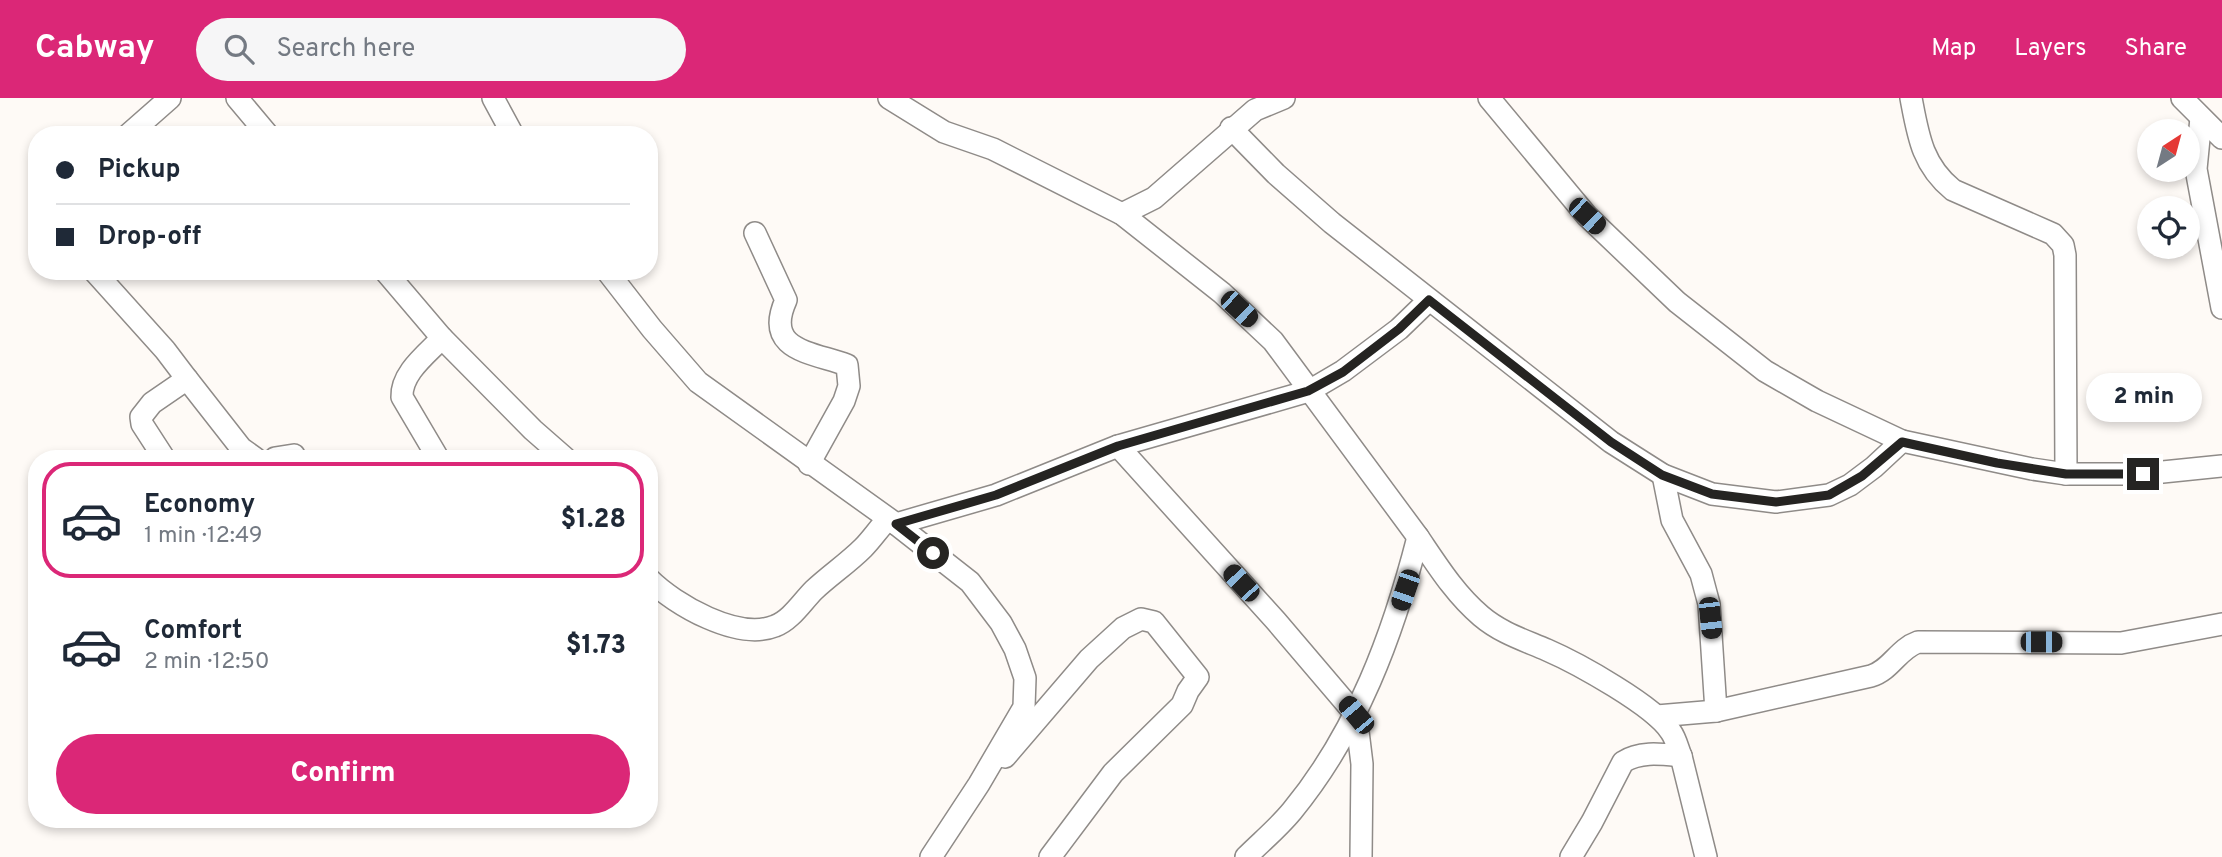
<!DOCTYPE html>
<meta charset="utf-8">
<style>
:root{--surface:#fff;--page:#f6f6f7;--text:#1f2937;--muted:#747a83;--line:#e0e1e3;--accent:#db2777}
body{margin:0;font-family:Overpass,sans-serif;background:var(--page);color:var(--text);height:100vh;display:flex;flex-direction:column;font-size:26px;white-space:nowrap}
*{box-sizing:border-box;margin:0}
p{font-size:23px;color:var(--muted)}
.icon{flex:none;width:38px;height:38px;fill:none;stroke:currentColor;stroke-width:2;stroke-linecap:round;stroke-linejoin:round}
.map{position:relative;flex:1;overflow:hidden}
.side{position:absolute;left:28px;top:352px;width:630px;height:378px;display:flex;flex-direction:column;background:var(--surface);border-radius:28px;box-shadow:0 4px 10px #0003}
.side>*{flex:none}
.hud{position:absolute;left:28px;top:28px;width:630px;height:154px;border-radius:28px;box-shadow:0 4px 10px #0003;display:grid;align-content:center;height:154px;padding:0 28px;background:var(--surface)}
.needle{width:46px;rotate:36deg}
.fabs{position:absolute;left:2137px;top:21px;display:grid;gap:14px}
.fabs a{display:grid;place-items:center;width:63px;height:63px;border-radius:50%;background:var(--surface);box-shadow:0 4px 10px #0003;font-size:35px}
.end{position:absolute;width:32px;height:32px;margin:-16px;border:9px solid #252422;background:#fff;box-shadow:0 0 0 4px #fff}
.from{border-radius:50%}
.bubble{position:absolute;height:49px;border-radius:24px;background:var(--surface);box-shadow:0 4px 10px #0003;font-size:23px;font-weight:800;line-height:49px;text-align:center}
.car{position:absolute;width:21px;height:42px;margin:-21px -10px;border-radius:9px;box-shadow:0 0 5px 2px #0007;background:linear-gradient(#222 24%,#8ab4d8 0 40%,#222 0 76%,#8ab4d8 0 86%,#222 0)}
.hud b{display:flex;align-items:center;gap:24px;height:66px;font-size:26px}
.hud b+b{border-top:2px solid var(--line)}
.hud i{width:18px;height:18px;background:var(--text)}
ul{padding:12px 0 0;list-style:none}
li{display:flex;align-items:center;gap:21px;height:116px;margin:0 14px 10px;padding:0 14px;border:4px solid transparent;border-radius:28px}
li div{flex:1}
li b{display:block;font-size:26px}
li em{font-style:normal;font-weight:800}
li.on{border-color:var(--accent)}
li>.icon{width:63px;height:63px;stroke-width:1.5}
.primary-button{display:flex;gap:14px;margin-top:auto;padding:14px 28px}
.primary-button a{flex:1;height:80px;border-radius:42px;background:var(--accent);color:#fff;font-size:28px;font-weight:800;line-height:80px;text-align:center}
header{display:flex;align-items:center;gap:42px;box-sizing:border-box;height:98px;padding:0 35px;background:var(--accent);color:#fff}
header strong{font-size:33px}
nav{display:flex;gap:38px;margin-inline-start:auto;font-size:24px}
.search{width:490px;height:63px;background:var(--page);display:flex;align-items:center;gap:18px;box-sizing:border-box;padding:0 24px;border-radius:38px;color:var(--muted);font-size:26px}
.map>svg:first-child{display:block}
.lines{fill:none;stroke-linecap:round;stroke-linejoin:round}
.minor-casing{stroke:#8f8b88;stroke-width:24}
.minor{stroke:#fff;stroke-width:21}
.route{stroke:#252422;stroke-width:9}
</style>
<header>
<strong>Cabway</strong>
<div class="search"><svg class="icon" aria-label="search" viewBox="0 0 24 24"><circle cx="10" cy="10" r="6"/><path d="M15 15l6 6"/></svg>Search here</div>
<nav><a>Map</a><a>Layers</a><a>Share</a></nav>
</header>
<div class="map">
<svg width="2222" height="759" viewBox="0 0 2222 759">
<rect width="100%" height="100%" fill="#fefaf6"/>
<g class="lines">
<defs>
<g id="minor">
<polyline points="237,0 268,37"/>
<polyline points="493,0 513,37"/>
<path d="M889 0 944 34 993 51 1122 116 1222 195 1273 243 1418 439C1437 467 1455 496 1481 518 1501 535 1524 542 1547 552 1577 565 1655 608 1671 634 1676 641 1678 651 1681 658 1661 656 1640 653 1623 664L1592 724 1571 759"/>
<polyline points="1489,0 1587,118 1677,204 1765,273 1817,303 1902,343 2032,371 2066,376 2143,376 2222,368"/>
<path d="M1911 0C1918 37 1922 67 1953 92L2053 136 2063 147 2065 157 2066 376"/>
<polyline points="2182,0 2222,40"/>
<polyline points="2201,20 2196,71 2222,210"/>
<polyline points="1231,30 1276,76 1332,125 1611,344 1663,377 1712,396 1776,404 1829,397 1850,387 1874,369 1902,343"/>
<polyline points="128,37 170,0"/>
<polyline points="1122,116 1154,100 1255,12 1284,0"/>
<path d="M755 135 786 202C763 253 812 254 847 267L849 288 844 303 809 366"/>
<polyline points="94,173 165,252 187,281 152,305 141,319 142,326 164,360"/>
<polyline points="385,173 442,240 533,332 565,360"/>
<polyline points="607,173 652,231 698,284 896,426 970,484 1001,525 1015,551 1025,580 1024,609 979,686 931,759"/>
<polyline points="187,281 241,350 255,360"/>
<polyline points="1118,348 1276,523 1356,617 1362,666 1361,759"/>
<polyline points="275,360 294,357"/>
<path d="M438 360 402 299C401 275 427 256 442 240"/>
<polyline points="1663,377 1672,422 1701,476 1709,506 1716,613"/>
<polyline points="896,426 996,397 1118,348 1309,293 1343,273 1399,231 1429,202"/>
<path d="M649 481C675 507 738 543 775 528 791 522 802 504 814 492 830 477 848 465 863 450 872 441 879 430 888 421"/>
<path d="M1657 618 1716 613 1871 578C1891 572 1898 551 1918 544L2121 545 2222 526"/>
<polyline points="1681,658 1706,759"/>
<polyline points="1005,659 1089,561 1123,530 1141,521 1154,524 1198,579 1188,593 1182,607 1113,675 1050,759"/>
<path d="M1246 759C1261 744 1278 730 1292 713 1357 634 1393 537 1418 439"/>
</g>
</defs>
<!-- minor casing -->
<use href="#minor" class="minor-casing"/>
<!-- minor -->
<use href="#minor" class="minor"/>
</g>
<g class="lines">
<!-- route -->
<polyline class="route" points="933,455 896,426 996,397 1118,348 1308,293 1343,274 1399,231 1429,202 1611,344 1662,377 1712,396 1776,404 1829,397 1862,378 1902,344 1997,365 2066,376 2143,376"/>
</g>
</svg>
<div class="fabs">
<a><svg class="needle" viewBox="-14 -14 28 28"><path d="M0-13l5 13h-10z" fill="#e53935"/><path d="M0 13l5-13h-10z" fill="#747a83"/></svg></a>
<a><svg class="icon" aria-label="locate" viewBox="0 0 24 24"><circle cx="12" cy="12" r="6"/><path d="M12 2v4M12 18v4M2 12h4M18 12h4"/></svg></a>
</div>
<i class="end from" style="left:933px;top:455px"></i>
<i class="end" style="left:2143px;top:376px"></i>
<div class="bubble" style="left:2086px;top:275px;width:116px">2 min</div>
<i class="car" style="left:1587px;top:118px;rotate:134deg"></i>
<i class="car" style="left:1239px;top:211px;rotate:133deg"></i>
<i class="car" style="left:1241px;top:485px;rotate:317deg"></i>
<i class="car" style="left:1405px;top:492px;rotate:199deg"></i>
<i class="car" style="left:1710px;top:520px;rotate:174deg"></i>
<i class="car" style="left:2041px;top:544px;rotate:90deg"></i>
<i class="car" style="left:1356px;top:617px;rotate:320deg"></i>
<div class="hud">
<b><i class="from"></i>Pickup</b>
<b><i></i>Drop-off</b>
</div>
<section class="side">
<ul>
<li class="on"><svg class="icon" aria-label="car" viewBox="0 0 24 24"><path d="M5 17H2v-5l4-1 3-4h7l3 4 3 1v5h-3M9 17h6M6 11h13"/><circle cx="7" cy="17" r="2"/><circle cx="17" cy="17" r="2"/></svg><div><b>Economy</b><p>1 min · 12:49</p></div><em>$1.28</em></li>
<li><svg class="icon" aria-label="car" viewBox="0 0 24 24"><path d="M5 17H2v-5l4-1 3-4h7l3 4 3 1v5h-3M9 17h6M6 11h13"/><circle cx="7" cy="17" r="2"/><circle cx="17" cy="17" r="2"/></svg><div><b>Comfort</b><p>2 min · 12:50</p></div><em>$1.73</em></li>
</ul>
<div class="primary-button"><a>Confirm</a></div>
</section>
</div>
